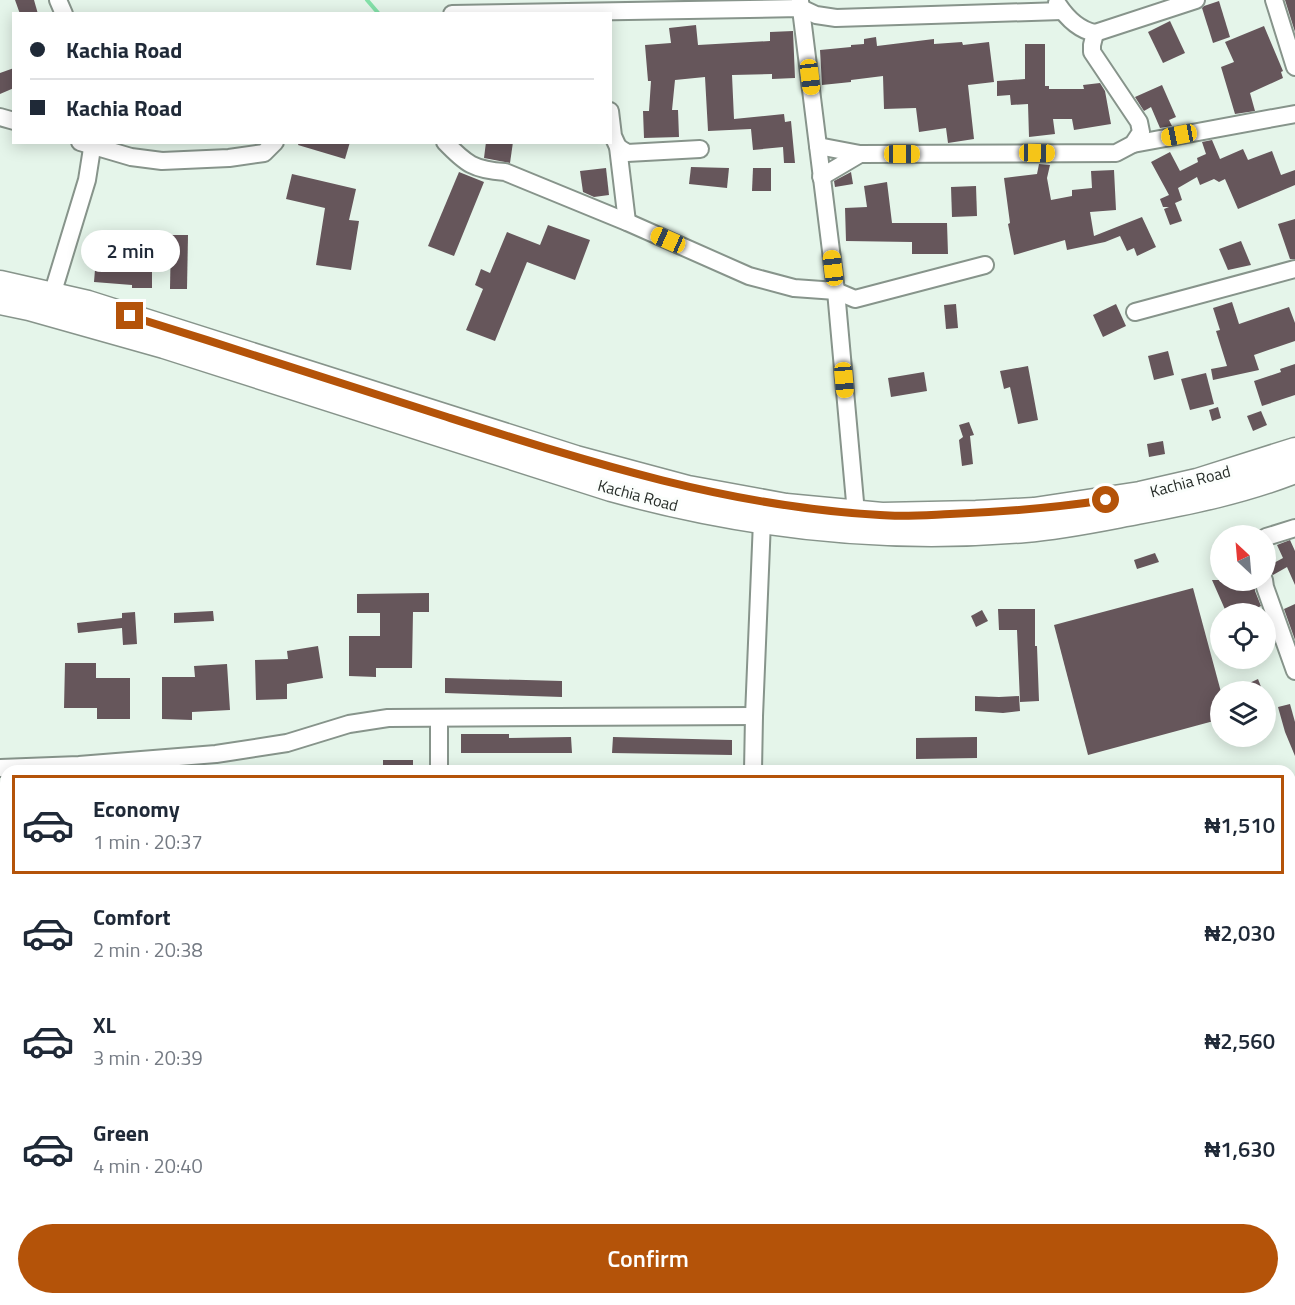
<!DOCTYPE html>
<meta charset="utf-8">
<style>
:root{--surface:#fff;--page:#f6f6f7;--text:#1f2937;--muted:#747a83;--line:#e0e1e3;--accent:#b45309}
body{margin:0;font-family:"Titillium Web",sans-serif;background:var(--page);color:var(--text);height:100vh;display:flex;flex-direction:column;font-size:22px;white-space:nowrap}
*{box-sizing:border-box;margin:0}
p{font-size:20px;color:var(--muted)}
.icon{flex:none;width:33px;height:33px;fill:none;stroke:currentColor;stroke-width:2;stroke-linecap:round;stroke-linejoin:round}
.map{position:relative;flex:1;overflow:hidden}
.details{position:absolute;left:0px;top:765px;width:1296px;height:540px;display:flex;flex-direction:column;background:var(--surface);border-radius:18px 18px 0 0;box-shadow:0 3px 15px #0003}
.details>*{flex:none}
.guide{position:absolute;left:12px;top:12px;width:600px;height:132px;border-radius:0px;box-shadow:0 3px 15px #0003;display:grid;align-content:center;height:132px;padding:0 18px;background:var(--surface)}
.needle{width:39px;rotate:334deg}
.buttons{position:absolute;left:1210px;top:525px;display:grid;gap:12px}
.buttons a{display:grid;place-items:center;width:66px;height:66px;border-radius:50%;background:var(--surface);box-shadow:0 3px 15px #0003;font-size:30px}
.end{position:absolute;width:27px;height:27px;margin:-14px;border:8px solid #b45309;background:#fff;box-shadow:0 0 0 3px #fff}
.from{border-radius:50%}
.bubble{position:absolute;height:42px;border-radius:21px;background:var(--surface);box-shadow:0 3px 15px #0003;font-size:20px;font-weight:600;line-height:42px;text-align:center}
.car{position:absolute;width:18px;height:36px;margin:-18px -9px;border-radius:8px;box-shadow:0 0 4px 2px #0007;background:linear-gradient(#f5c518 24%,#345 0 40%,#f5c518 0 76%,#345 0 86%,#f5c518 0)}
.guide b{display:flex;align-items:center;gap:21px;height:57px;font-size:22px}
.guide b+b{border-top:2px solid var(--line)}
.guide i{width:15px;height:15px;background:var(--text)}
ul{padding:10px 0 0;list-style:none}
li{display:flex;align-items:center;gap:18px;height:99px;margin:0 12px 9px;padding:0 6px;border:3px solid transparent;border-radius:0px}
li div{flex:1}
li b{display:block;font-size:22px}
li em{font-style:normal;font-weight:600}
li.current{border-color:var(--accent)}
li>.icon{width:54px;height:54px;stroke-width:1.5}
.action{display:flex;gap:12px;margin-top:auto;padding:12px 18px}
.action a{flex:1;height:69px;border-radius:36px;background:var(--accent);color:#fff;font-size:24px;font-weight:600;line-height:69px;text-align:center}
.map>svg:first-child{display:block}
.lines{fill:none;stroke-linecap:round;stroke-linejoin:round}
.stream{stroke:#84e1a9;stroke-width:4}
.building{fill:#66565b}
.minor-casing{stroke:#87948b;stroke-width:20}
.highway-casing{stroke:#87948b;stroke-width:27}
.minor{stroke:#fff;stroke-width:16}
.highway{stroke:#fff;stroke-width:24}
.route{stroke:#b45309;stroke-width:8}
.labels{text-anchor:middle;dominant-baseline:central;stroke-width:6;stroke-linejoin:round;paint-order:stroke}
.street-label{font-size:16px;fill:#262c28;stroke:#fbfefc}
</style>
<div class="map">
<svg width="1295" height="1305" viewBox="0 0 1295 1305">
<rect width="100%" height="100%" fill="#e5f5ea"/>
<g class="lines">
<!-- stream -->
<polyline class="stream" points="367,0 379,14"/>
</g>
<!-- building -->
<g class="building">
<polygon points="15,0 34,0 38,14 20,14"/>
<polygon points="1285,0 1295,0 1295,32"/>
<polygon points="1219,1 1230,37 1213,43 1202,8 1204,6"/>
<polygon points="1170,21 1185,53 1163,63 1148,32"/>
<polygon points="696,25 698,45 770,41 770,32 793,31 795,78 772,79 772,74 732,75 734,119 784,114 785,122 791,121 795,163 784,163 783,147 753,150 751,129 708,131 705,77 675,80 672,110 678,110 679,137 644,138 643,111 649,111 651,81 648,81 645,45 671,43 669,28"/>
<polygon points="1264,26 1283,71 1281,72 1283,78 1250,93 1255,111 1235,114 1221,67 1234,62 1225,42"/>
<polygon points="876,37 877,46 934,39 934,44 962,42 963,45 989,42 994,82 968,85 974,139 948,143 946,128 919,132 916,108 884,109 883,76 851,80 851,82 822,85 820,50 851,47 851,45 864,44 864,39"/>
<polygon points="1025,44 1045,44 1045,86 1049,86 1049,89 1084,89 1083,85 1100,83 1105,91 1111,124 1074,130 1072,119 1053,119 1055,134 1029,137 1028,104 1011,105 1010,95 997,96 997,81 1025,79"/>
<polygon points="14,68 14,88 0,94 0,73"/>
<polygon points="1162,85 1176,117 1169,120 1172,126 1160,128 1151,107 1144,111 1135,97"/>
<polygon points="1212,140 1220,159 1243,149 1248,160 1272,151 1281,175 1295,170 1295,185 1238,209 1225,179 1219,182 1214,179 1200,185 1197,177 1178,188 1182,200 1175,203 1182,221 1170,225 1164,209 1169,207 1163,207 1160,199 1169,195 1151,162 1170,152 1180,171 1198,162 1197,158 1206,154 1202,142"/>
<polygon points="299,142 350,142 345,159 298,145"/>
<polygon points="486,142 513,142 510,163 484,158"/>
<polygon points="1039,164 1050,165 1047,178 1051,200 1072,196 1072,190 1092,188 1091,171 1114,170 1116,210 1090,212 1094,236 1142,217 1156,247 1137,256 1134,248 1127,251 1120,236 1105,242 1067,250 1065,240 1014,255 1008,224 1010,223 1004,178 1037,174"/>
<polygon points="691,167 729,168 727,188 689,184"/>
<polygon points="606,168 609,195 594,197 583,192 580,171"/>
<polygon points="753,168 771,168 771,191 752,191"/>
<polygon points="459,172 484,182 454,256 428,246"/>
<polygon points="851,172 853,184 835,187 834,181"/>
<polygon points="292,174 356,189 349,220 359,221 351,270 316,265 325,208 286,199"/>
<polygon points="887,182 892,223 947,223 948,254 912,254 912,242 846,241 845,208 867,207 864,186"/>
<polygon points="976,186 977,216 952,217 951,187"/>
<polygon points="1295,219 1295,259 1290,259 1278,224"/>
<polygon points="548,225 590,240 575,280 527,262 495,341 466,330 483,289 475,285 481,269 490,273 507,232 540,245"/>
<polygon points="98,233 133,236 133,234 152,234 152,288 132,288 132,285 94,282"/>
<polygon points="171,235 188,235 187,289 170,289"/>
<polygon points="1241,241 1251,265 1228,270 1219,249"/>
<polygon points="1232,302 1239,324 1289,307 1295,323 1295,341 1254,355 1259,370 1213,380 1211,369 1227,366 1216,331 1220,330 1213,308"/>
<polygon points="956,304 958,328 946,329 944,305"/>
<polygon points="1116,304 1126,326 1103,337 1093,315"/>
<polygon points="1168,351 1174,375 1154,380 1148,356"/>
<polygon points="1295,364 1295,395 1262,406 1254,381 1281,372 1280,369"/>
<polygon points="1028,366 1038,420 1018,424 1010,387 1004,389 1000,371"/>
<polygon points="924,372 927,391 891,397 888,378"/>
<polygon points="1206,373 1214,404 1190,410 1181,379"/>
<polygon points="1218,407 1221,418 1212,421 1209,410"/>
<polygon points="1261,411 1267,425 1253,431 1247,416"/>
<polygon points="969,422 974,435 970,436 973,464 962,466 959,440 963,437 959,425"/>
<polygon points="1163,441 1165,454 1149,457 1147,444"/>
<polygon points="1290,540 1295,551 1295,585 1287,567 1273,575 1266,570 1266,567 1283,558 1277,545"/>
<polygon points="1155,553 1159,562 1137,569 1134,560"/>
<polygon points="1212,580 1254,580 1255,591 1261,606 1253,610 1252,607 1238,614 1227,614"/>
<polygon points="1193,588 1221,692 1221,719 1088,755 1054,625"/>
<polygon points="429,593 429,612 413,612 412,668 376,668 376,677 349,676 349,636 380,636 380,613 357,613 357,594"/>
<polygon points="1295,604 1295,640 1284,609"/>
<polygon points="998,609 1035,609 1035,646 1037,646 1039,701 1020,702 1017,630 999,630"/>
<polygon points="982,610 988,621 976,627 971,616"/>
<polygon points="213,611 214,621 174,623 174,613"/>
<polygon points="135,612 137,644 123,645 122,628 78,633 77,623 122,618 122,613"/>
<polygon points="1266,621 1274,645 1266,648"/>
<polygon points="318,646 323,678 287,684 287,699 256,700 255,660 288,659 287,651"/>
<polygon points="65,663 96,663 96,678 130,678 130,719 97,719 97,708 64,708"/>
<polygon points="227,664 230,710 192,712 192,720 162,719 162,677 195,677 194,666"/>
<polygon points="445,678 562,681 562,697 445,693"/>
<polygon points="1258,679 1263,692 1230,692"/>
<polygon points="975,696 999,697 1019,696 1020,711 1003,713 975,711"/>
<polygon points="1290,704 1295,722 1295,756 1285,732 1278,707"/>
<polygon points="461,734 509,734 509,738 571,737 572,753 461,753"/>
<polygon points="613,737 732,740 732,755 612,753"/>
<polygon points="977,737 977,758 916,759 916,738"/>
<rect x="383" y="760" width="30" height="11"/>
</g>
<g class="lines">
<defs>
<g id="minor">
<polyline points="58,0 64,14"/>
<polyline points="1274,0 1295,67"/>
<polyline points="800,1 836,291 856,513"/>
<path d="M1057 3C1066 17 1079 30 1095 33L1196 0"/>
<polyline points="452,14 801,8 816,15 836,18 1062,11"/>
<polyline points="610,111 613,136 618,147 627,222"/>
<polyline points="0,117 14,121"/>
<polyline points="80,142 131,157 162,161 229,158 264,153 275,142"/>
<path d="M445 142C466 164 474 170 505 172L627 222 749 276 794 288 836 291 855 299 985 265"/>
<polyline points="1133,144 1295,114"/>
<polyline points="818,146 860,154 1116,153 1133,144 1141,132 1139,122 1092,52 1092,45 1095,33"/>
<polyline points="618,147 627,153 700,149"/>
<polyline points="821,177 860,154"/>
<polyline points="52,295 87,180 93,142"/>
<polyline points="1135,312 1295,269"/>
<polyline points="1266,537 1295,528"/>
<polyline points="1264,580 1265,587 1295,671"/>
<polyline points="0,768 79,765 216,754 287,743 349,724 388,718 754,716"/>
<polyline points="439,771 439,719"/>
<polyline points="753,771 754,716 762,521"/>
<polyline points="0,1083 6,1082"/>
<polyline points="1290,1187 1295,1186"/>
<polyline points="1117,1299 1118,1305"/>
<polyline points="154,1305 174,1299"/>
</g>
<g id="highway">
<polyline points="0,283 88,303 576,458 688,488 786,506 882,515 976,513 1034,510 1140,494 1197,481 1295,450"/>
<path d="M0 302 29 308 164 346 611 489C745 526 886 542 1025 530 1063 527 1100 519 1137 512 1191 502 1244 491 1295 471"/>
</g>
</defs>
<!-- minor casing -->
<use href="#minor" class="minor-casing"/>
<!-- highway casing -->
<use href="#highway" class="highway-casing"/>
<!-- minor -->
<use href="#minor" class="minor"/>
<!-- highway -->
<use href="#highway" class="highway"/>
</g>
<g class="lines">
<!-- route -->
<path class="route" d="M130 316C236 349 342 383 447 417 589 462 730 507 880 515 903 517 927 515 950 514 1003 512 1054 508 1106 500"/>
</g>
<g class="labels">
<!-- street labels -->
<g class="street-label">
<text transform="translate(1190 481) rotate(-15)">Kachia Road</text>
<text transform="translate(638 495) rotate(15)">Kachia Road</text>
</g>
</g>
</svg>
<div class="buttons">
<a><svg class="needle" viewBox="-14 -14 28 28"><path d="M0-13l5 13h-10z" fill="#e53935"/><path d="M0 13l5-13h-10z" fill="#747a83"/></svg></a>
<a><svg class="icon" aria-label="locate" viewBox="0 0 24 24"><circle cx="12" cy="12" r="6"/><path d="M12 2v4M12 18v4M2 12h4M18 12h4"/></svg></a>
<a><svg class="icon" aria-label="layers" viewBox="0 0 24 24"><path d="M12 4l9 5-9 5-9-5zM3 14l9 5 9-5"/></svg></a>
</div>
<i class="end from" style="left:1106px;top:500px"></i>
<i class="end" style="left:130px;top:316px"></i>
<div class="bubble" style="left:81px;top:230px;width:99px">2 min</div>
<i class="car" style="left:810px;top:77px;rotate:173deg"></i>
<i class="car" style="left:1179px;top:135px;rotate:259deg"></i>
<i class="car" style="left:1037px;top:153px;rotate:91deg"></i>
<i class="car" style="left:902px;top:154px;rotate:90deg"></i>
<i class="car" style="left:668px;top:240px;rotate:294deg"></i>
<i class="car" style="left:833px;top:268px;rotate:353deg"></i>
<i class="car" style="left:844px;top:380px;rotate:175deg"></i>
<div class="guide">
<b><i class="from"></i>Kachia Road</b>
<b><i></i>Kachia Road</b>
</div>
<section class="details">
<ul>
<li class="current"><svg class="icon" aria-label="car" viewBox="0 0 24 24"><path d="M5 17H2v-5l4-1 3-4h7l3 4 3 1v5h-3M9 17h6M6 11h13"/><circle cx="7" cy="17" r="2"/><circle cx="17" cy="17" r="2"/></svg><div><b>Economy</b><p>1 min · 20:37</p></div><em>₦1,510</em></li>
<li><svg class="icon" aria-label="car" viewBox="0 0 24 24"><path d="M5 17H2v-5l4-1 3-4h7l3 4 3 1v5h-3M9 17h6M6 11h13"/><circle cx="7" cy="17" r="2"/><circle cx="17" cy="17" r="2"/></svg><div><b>Comfort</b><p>2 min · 20:38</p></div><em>₦2,030</em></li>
<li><svg class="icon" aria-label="car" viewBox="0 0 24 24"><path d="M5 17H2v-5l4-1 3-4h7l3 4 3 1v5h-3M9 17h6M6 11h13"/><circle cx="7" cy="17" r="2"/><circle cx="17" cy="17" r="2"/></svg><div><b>XL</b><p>3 min · 20:39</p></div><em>₦2,560</em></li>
<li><svg class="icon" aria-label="car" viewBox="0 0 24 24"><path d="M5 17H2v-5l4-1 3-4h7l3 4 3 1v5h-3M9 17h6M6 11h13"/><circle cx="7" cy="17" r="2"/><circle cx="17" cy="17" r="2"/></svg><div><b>Green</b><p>4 min · 20:40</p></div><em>₦1,630</em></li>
</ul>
<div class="action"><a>Confirm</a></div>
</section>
</div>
